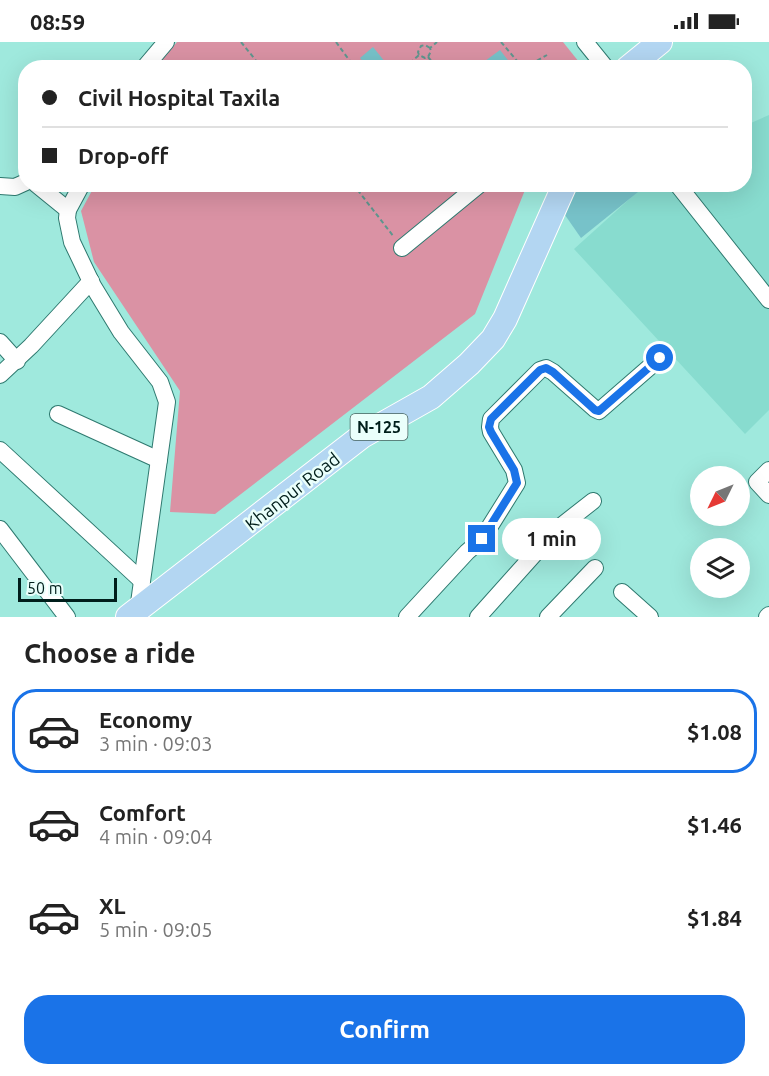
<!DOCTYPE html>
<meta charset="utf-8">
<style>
:root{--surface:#fff;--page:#f6f6f6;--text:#222;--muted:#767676;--line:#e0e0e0;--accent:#1a73e8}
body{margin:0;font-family:Ubuntu,sans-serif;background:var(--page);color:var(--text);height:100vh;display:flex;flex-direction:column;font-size:22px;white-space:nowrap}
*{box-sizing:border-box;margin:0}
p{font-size:20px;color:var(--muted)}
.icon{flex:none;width:33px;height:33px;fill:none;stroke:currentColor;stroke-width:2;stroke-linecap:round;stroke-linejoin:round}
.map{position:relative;height:575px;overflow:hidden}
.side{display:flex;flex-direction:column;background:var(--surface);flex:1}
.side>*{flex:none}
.hud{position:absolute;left:18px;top:18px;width:734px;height:132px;border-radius:24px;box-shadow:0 6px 24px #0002;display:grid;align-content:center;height:132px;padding:0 24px;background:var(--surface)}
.needle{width:39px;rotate:227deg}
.buttons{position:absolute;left:690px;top:424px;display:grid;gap:12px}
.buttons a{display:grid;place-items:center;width:60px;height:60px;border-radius:50%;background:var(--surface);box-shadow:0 6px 24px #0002;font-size:30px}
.scale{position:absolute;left:18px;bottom:15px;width:99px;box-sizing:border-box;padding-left:6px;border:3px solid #001e1b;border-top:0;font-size:16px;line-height:21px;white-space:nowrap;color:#001e1b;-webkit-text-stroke:4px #eafffb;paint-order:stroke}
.end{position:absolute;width:27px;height:27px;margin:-14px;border:8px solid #1a73e8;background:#fff;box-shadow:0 0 0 3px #fff}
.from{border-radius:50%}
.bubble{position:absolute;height:42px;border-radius:21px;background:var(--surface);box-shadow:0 6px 24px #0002;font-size:20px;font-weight:600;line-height:42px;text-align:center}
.hud b{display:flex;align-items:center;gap:21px;height:57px;font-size:22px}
.hud b+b{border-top:2px solid var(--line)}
.hud i{width:15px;height:15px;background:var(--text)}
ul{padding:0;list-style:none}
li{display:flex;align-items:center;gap:18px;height:84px;margin:0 12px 9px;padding:0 12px;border:3px solid transparent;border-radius:24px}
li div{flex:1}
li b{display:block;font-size:22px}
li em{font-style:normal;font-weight:600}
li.current{border-color:var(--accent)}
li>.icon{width:54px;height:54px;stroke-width:1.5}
h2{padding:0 24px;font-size:27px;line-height:72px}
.cta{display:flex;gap:12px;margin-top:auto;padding:12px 24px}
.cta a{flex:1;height:69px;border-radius:24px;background:var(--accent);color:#fff;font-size:24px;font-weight:600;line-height:69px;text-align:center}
.status{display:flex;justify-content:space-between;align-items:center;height:42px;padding:0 30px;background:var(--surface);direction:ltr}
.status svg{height:16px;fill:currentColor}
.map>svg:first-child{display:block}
.built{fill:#88dccf}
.green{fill:#da92a4}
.building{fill:#77c2c9}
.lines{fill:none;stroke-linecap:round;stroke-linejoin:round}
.minor-casing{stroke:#2e796f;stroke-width:18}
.highway-casing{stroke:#fff;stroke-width:26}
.path{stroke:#5e968e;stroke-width:2;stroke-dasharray:4.5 3;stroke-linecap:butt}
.minor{stroke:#fff;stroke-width:16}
.highway{stroke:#b3d6f2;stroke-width:24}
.route{stroke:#1a73e8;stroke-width:8}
.labels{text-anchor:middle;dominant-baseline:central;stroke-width:5;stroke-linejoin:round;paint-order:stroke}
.shield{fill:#eafffb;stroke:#46625e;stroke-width:1.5}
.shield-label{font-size:16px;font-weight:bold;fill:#001e1b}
.street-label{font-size:18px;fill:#001e1b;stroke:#eafffb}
</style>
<div class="status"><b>08:59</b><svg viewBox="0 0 49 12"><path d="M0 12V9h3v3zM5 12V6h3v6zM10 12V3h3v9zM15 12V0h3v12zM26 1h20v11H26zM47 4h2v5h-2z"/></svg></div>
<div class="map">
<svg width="769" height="575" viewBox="0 0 769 575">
<rect width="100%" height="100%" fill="#9fe9dd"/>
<!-- built -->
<polygon class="built" points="769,73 769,368 745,392 574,207 645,143 744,142 744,84"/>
<!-- green -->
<g class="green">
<polygon points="177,0 563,0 583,25 155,26"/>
<polygon points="95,143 527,143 475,272 215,472 170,470 180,349 94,220 81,169"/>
</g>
<!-- building -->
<g class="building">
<polygon points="373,5 390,26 368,26 360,16"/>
<polygon points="500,8 514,26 490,26 485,19"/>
<polygon points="577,142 632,142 638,150 581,196 565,173"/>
</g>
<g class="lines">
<defs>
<g id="minor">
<polyline points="585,0 606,26"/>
<polyline points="144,26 166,0"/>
<polyline points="36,142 68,168"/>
<polyline points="82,142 68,168 67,176 72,200 93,244 121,290 160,340 167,360 138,568"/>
<polyline points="677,142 769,258"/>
<polyline points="0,144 15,145 26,140"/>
<polyline points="402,206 480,142"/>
<polyline points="0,300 17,319"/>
<polyline points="0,333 31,304 91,239"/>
<polyline points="58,372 159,418"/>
<polyline points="0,408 142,539"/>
<polyline points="769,428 757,440 769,453"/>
<polyline points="0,487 67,575"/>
<polyline points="622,550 650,575"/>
<polyline points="407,575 467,510 482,497 517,441 514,428 491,390 490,385 491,377 540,328 546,326 553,330 595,367 599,369 660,316"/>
<polyline points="478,575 556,488 593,459"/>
<polyline points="548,575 595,526"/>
<polyline points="767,575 769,573"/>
</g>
<g id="highway">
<polyline points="628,26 660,0"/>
<polyline points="128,575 362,394 431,355 469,322 493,297 505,277 565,142"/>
</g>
</defs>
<!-- minor casing -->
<use href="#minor" class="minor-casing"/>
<!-- highway casing -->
<use href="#highway" class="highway-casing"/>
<!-- path -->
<g class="path">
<polyline points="241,0 262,26"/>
<polyline points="336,0 355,26"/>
<polyline points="501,0 523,26"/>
<polyline points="430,6 425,3 421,4 418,10 419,13 425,16 428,15 431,9 430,6 437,0"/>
<polyline points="428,15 437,26"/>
<polyline points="404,26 419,13"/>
<polyline points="524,26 547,13"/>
<polyline points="353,142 394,195"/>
</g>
<!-- minor -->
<use href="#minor" class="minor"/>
<!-- highway -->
<use href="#highway" class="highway"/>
</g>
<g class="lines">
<!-- route -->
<polyline class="route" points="482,497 517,441 514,428 491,390 489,385 491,377 540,328 546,326 553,330 595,368 599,369 660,316"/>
</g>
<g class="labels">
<!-- shield labels -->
<rect class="shield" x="350.5" y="372" width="57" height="26" rx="4.5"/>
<g class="shield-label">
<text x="379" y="385">N-125</text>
</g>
<!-- street labels -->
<g class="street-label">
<text transform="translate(292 449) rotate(-38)">Khanpur Road</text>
</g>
</g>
</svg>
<div class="buttons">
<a><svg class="needle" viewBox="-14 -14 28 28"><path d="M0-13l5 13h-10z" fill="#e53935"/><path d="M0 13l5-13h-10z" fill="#767676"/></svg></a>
<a><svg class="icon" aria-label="layers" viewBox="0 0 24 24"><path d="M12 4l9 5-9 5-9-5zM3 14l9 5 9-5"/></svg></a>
</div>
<div class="scale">50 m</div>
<i class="end from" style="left:660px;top:316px"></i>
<i class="end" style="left:482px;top:497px"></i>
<div class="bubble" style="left:502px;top:476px;width:99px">1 min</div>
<div class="hud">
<b><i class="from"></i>Civil Hospital Taxila</b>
<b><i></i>Drop-off</b>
</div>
</div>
<section class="side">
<h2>Choose a ride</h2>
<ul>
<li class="current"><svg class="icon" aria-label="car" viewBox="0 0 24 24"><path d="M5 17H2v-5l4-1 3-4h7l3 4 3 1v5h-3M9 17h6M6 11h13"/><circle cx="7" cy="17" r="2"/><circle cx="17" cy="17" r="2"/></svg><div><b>Economy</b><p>3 min · 09:03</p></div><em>$1.08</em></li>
<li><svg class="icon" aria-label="car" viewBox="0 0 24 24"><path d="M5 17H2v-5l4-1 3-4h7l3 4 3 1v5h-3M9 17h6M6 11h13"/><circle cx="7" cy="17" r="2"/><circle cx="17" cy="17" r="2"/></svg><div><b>Comfort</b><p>4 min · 09:04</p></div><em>$1.46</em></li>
<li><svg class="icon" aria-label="car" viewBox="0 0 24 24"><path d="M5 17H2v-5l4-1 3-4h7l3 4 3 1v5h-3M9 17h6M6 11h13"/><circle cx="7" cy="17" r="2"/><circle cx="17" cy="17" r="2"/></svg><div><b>XL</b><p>5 min · 09:05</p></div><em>$1.84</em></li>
</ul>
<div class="cta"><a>Confirm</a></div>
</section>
